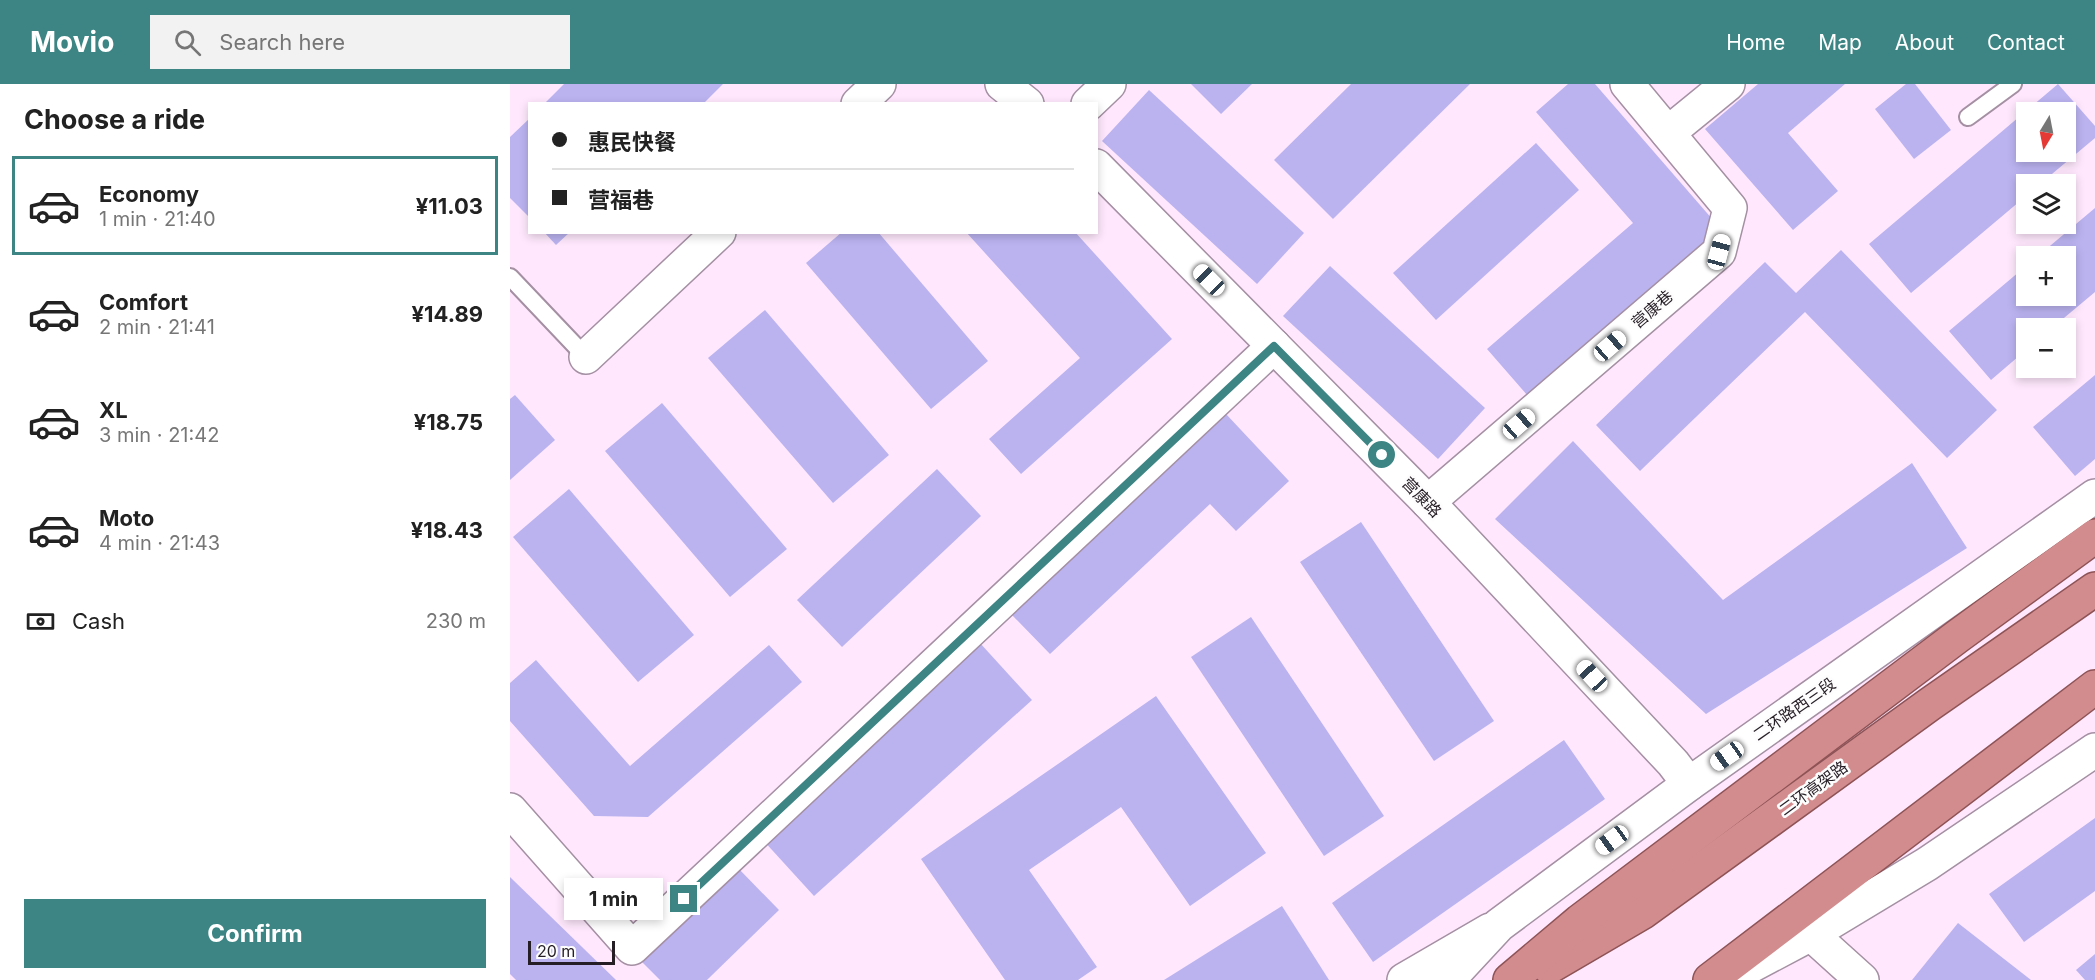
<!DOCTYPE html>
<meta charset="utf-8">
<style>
:root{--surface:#fff;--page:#f2f2f2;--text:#222;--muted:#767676;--line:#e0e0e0;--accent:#3d8584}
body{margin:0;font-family:Inter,"Noto Sans SC",sans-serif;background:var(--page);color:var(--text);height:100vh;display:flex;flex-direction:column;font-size:22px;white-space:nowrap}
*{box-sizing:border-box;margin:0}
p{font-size:20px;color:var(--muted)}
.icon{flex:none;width:33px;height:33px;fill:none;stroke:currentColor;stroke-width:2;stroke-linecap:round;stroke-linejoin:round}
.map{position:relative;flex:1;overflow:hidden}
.panel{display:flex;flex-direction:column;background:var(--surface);width:510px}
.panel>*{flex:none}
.top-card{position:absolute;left:18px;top:18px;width:570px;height:132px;border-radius:0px;box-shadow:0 3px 9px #0003;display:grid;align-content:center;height:132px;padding:0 24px;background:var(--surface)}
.needle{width:39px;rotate:190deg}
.buttons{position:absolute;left:1506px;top:18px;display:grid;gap:12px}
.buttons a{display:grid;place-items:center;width:60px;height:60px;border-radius:0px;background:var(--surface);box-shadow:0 3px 9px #0003;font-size:30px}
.scale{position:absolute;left:18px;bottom:15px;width:87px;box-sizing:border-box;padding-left:6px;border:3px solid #261e25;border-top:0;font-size:16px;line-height:21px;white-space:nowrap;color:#261e25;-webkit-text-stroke:4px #fdfdfd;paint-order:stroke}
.end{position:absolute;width:27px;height:27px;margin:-14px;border:8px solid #3d8584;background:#fff;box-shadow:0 0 0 3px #fff}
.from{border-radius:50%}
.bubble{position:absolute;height:42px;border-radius:0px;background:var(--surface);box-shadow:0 3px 9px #0003;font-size:20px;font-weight:700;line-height:42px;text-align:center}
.car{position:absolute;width:18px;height:36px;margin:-18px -9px;border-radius:8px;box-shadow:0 0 4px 2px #0007;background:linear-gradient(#fff 24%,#345 0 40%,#fff 0 76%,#345 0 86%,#fff 0)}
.top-card b{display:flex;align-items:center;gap:21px;height:57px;font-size:22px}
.top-card b+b{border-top:2px solid var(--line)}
.top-card i{width:15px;height:15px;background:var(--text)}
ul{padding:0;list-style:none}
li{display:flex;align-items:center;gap:18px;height:99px;margin:0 12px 9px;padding:0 12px;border:3px solid transparent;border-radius:0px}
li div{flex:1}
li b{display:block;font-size:22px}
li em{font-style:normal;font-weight:700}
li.on{border-color:var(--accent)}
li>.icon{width:54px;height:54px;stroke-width:1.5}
h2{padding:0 24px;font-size:27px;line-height:72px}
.pay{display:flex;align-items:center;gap:15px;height:66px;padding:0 24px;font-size:22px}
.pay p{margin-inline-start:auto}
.action{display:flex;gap:12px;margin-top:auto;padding:12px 24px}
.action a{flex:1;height:69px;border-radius:0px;background:var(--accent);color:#fff;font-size:24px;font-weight:700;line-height:69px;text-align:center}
header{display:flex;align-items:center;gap:36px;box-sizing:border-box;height:84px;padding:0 30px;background:var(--accent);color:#fff}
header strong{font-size:28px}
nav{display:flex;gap:33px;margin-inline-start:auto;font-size:21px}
.search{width:420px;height:54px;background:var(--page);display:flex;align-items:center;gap:15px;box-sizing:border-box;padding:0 21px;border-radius:0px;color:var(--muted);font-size:22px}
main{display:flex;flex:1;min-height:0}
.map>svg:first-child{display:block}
.building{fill:#bab3f0;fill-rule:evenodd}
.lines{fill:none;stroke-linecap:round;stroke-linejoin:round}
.service-casing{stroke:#a48fa3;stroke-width:20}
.minor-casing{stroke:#a48fa3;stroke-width:36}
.tertiary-casing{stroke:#a48fa3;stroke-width:36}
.secondary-casing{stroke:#a48fa3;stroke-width:36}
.trunk-casing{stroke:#8e5356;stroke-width:36}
.service{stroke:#fff;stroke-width:16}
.minor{stroke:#fff;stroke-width:33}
.tertiary{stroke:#fff;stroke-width:33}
.secondary{stroke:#fff;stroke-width:33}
.trunk{stroke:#d28c8e;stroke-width:33}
.route{stroke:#3d8584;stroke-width:8}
.labels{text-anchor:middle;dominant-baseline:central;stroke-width:5;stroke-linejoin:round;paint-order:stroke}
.street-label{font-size:16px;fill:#261e25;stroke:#fdfdfd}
</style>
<header>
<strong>Movio</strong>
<div class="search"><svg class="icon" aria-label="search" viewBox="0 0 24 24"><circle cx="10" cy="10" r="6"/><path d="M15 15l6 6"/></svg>Search here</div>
<nav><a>Home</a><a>Map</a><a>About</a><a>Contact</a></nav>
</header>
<main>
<section class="panel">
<h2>Choose a ride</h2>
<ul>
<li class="on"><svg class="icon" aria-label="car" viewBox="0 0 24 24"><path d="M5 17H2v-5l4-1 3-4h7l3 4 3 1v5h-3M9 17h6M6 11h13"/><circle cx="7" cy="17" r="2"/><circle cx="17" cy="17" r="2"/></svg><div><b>Economy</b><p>1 min · 21:40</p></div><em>¥11.03</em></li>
<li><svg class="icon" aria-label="car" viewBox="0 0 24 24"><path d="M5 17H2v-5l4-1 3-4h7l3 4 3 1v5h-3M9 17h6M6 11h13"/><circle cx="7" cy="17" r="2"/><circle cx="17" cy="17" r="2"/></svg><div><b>Comfort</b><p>2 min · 21:41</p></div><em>¥14.89</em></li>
<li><svg class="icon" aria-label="car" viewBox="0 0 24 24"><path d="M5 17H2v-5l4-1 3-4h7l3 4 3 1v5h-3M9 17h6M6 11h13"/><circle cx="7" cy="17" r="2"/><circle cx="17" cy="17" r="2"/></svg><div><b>XL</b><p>3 min · 21:42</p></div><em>¥18.75</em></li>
<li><svg class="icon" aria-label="car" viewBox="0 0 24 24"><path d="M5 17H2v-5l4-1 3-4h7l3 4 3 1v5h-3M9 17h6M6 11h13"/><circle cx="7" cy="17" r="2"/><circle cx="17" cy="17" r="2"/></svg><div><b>Moto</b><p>4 min · 21:43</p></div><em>¥18.43</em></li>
</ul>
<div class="pay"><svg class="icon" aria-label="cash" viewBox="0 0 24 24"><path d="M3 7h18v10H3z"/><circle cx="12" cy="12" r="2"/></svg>Cash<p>230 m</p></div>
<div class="action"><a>Confirm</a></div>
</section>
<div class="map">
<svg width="1585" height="896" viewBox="0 0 1585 896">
<rect width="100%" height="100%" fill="#ffe8fd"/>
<!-- building -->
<g class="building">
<polygon points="54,0 213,0 193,20 34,20"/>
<polygon points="681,0 742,0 711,30"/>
<polygon points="841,0 960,0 823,135 764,76"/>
<polygon points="1058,0 1085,0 1210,144 1017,311 977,265 1123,139 1026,28"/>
<polygon points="1248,0 1335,0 1278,49 1328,107 1283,146 1195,45"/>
<polygon points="1396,0 1405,0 1441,46 1404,75 1365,25"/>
<path d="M1548 0 1585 42V54L1530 100H1516V112L1401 209 1359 160ZM1516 28H1556V68H1516Z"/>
<polygon points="639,6 794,149 747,200 592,57"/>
<polygon points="20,34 20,134 0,114 0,53"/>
<polygon points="1026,59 1069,106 926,236 883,189"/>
<polygon points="1585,124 1585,208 1542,244 1516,244 1516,266 1481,296 1439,247 1516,182 1516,212 1556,212 1556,172 1528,172"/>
<polygon points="34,148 60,148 46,161"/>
<polygon points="332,148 368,148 478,277 421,325 296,179"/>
<polygon points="456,148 565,148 662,255 511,390 479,355 570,274"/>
<polygon points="1331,166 1487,326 1437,374 1295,228 1130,387 1086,341 1255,178 1286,209"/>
<polygon points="820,182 975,324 928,375 773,232"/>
<polygon points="255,226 379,371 323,419 198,274"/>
<polygon points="1585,291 1585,375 1565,392 1523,343"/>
<polygon points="5,311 45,356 0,396 0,315"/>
<polygon points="152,319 277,465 220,513 95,367"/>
<polygon points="716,330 779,397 726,447 700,420 540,570 502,531"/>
<polygon points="1063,357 1213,516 1402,379 1457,464 1196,630 985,435"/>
<polygon points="427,385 471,432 332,563 287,516"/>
<polygon points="59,405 184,551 128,598 3,453"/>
<polygon points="851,438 984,637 924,677 790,478"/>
<polygon points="741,533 874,732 814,772 681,573"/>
<polygon points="470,559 522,616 304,812 252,755"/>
<polygon points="259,561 292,598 138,733 84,732 0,637 0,599 26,576 120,682"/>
<polygon points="646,612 756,769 680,822 611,723 519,786 587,883 568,896 495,896 411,775"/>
<polygon points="1054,656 1095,715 863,878 822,819"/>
<polygon points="1585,734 1585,807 1514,858 1479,810"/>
<polygon points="228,784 269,826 197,896 150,896 132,878"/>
<polygon points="0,793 106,896 6,896 0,890"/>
<polygon points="772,822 819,896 654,896"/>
<polygon points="1448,839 1521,896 1402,896"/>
<polygon points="1585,870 1585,896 1575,896 1566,886"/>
</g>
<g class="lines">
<defs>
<g id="service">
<polyline points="1458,33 1503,0"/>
<polyline points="0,193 76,273"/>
</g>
<g id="minor">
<polyline points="492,0 517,20"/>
<polyline points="348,20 369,0"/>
<polyline points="578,20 599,0"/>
<polyline points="1158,49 1218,0"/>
<polyline points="586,82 918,418 1163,679 1179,700"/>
<polyline points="76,273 209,148"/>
<polyline points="918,418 1209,168 1220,124 1117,0"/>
<polyline points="0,726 122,864 764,262"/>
</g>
<g id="tertiary">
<polyline points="1301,850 1352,896"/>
<polyline points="894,896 980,846"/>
</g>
<g id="secondary">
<polyline points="1216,895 1301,850 1417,780 1585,666"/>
<polyline points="938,896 989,841 1179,700 1585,412"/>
</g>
<g id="trunk">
<polyline points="1039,883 1133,828 1420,620 1585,505"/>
<polyline points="1000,896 1070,837 1448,552 1585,452"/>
<polyline points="1200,896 1585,603"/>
</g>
</defs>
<!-- service casing -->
<use href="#service" class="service-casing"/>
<!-- minor casing -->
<use href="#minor" class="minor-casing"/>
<!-- tertiary casing -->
<use href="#tertiary" class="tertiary-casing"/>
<!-- secondary casing -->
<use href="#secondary" class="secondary-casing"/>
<!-- trunk casing -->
<use href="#trunk" class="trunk-casing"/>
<!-- service -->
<use href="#service" class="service"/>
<!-- minor -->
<use href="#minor" class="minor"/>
<!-- tertiary -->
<use href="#tertiary" class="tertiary"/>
<!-- secondary -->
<use href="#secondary" class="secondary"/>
<!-- trunk -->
<use href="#trunk" class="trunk"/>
</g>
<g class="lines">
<!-- route -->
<polyline class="route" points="174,815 764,262 872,371"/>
</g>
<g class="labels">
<!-- street labels -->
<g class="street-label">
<text transform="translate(1142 225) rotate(-41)">营康巷</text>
<text transform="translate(912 413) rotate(46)">营康路</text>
<text transform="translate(1284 625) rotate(-35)">二环路西三段</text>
<text transform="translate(1303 704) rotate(-36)">二环高架路</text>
</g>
</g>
</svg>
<div class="buttons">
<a><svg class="needle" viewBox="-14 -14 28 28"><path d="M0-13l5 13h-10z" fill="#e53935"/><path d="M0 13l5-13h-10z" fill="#767676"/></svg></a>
<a><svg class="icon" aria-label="layers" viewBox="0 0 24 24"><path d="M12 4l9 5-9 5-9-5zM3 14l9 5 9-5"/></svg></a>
<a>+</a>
<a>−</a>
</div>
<div class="scale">20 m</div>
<i class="end from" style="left:872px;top:371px"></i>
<i class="end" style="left:174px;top:815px"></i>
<div class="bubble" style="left:54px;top:794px;width:99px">1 min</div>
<i class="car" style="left:1209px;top:168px;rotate:15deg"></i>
<i class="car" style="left:699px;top:196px;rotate:315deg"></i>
<i class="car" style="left:1100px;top:262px;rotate:49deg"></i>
<i class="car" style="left:1009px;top:340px;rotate:49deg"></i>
<i class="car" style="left:1082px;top:592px;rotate:317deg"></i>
<i class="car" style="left:1217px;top:672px;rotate:235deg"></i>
<i class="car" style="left:1102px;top:756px;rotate:234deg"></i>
<div class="top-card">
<b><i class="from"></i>惠民快餐</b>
<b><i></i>营福巷</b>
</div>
</div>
</main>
